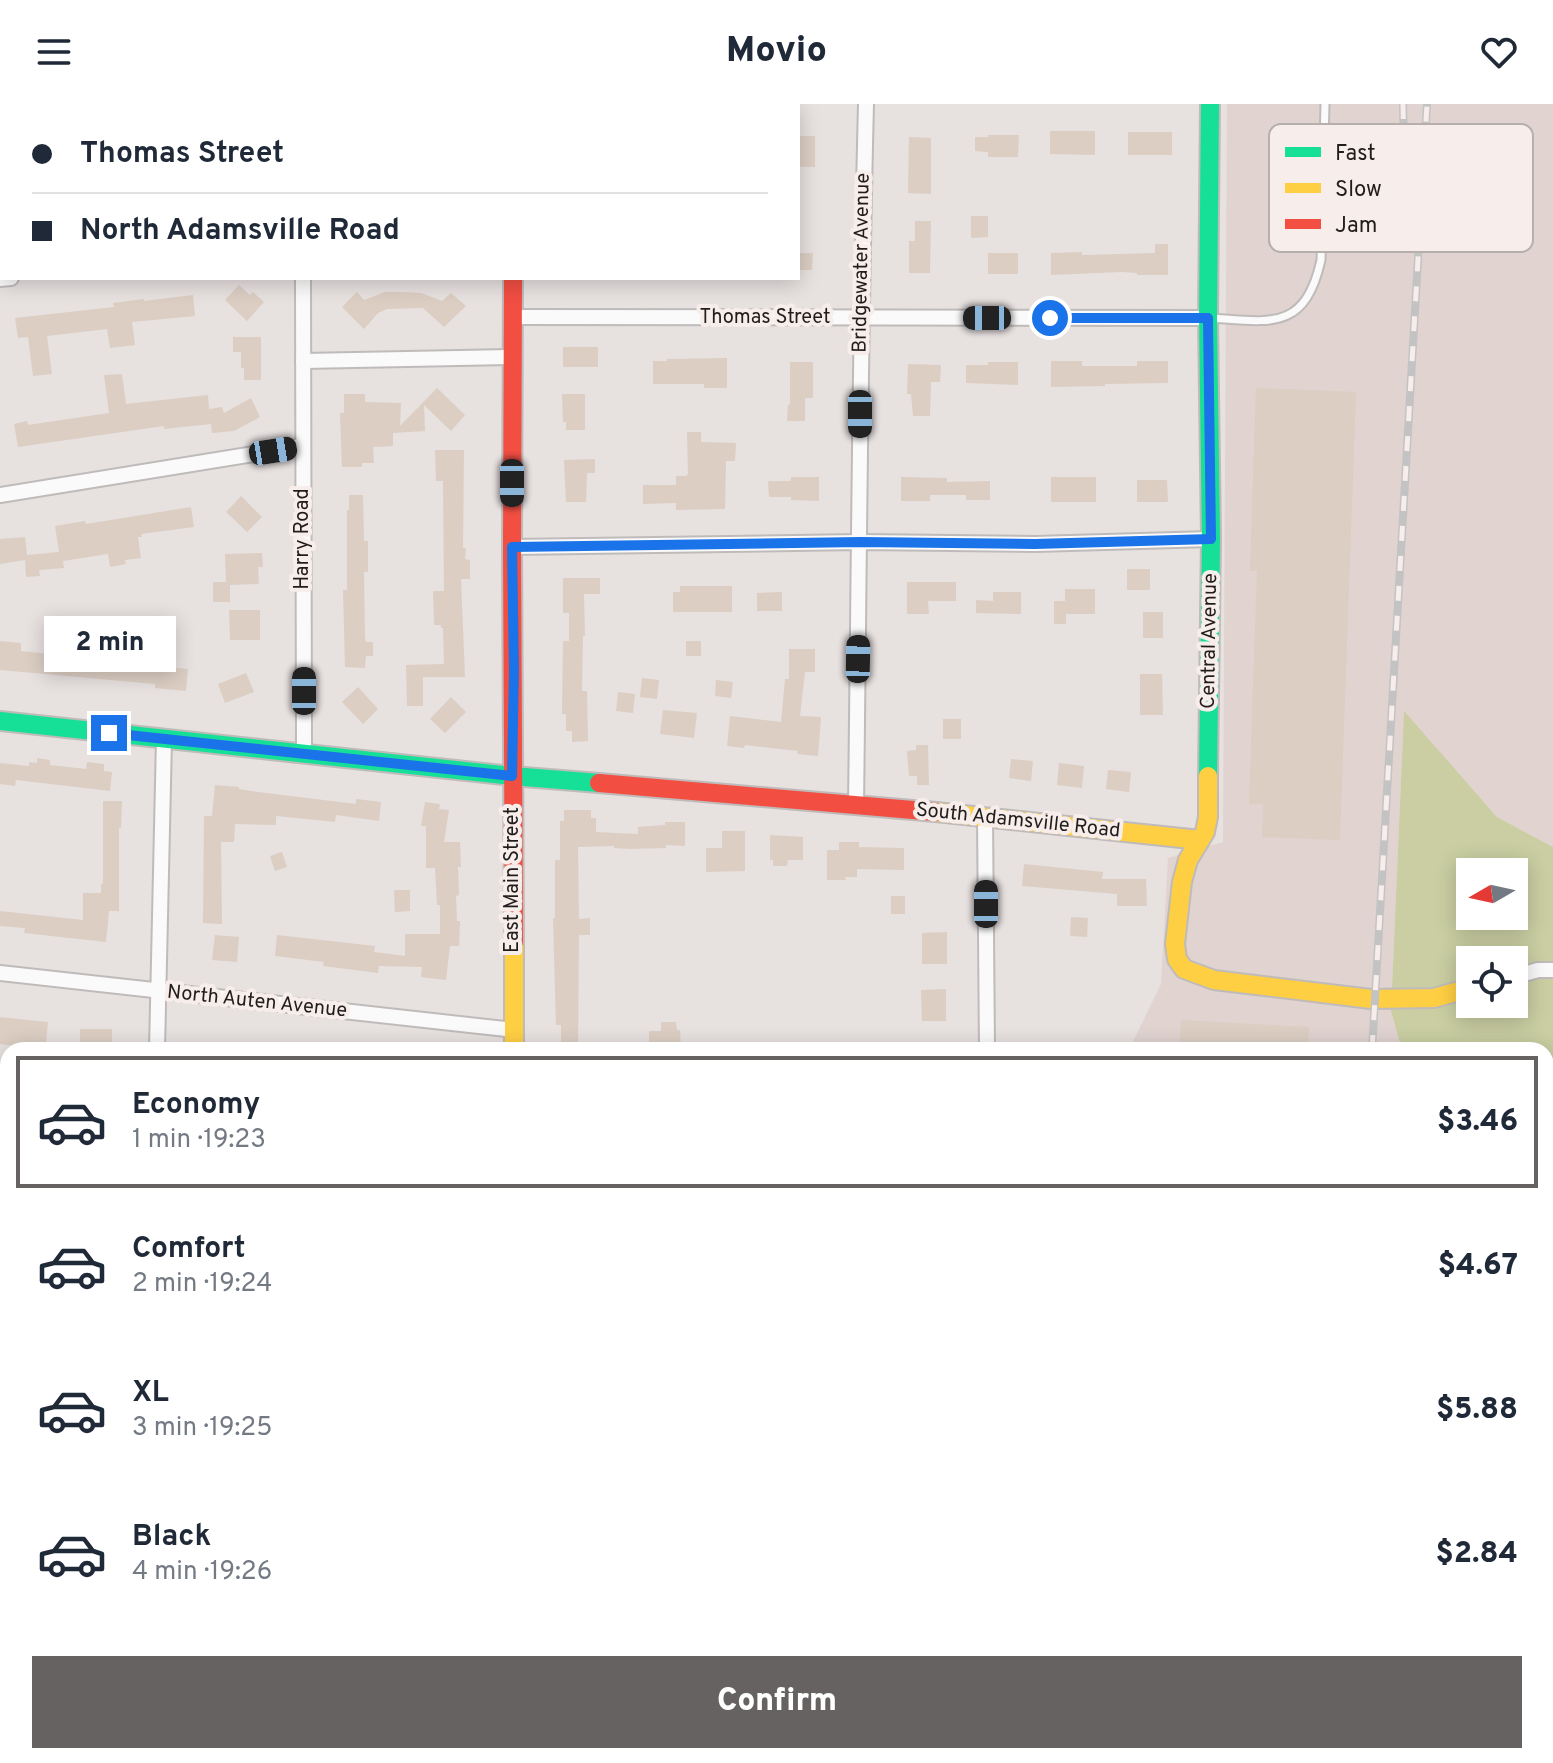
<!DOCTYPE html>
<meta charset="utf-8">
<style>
:root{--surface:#fff;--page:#f6f6f7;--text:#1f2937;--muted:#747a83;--line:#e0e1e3;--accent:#666261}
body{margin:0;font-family:Overpass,sans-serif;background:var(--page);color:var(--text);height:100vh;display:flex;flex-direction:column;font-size:30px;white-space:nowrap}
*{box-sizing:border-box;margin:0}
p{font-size:26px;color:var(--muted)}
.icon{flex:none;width:44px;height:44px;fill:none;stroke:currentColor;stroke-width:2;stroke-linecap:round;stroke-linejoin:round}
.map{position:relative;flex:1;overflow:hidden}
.details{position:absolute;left:0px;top:938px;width:1554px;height:722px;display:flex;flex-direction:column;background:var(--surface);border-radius:24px 24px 0 0;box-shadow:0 4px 20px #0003}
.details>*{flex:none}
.guide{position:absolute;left:0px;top:0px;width:800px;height:176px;box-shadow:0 4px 20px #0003;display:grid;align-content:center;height:176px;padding:0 32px;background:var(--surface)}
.needle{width:52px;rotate:261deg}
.fabs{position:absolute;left:1456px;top:754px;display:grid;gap:16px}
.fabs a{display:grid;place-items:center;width:72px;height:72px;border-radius:0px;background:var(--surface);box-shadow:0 4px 20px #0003;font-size:40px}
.end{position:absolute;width:36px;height:36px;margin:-18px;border:10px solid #1a73e8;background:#fff;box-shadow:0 0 0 4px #fff}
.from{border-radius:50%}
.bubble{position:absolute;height:56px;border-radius:0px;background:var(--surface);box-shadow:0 4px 20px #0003;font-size:26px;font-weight:800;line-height:56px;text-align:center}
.car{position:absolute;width:24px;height:48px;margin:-24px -12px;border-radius:10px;box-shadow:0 0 6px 2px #0007;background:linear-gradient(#222 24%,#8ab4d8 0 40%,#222 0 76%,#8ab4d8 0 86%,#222 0)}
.guide b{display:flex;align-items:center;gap:28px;height:76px;font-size:30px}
.guide b+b{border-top:2px solid var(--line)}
.guide i{width:20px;height:20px;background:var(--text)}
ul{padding:14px 0 0;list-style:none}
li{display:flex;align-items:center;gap:24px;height:132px;margin:0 16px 12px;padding:0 16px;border:4px solid transparent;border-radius:0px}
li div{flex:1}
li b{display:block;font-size:30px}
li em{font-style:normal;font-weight:800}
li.selected{border-color:var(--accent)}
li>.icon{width:72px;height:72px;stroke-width:1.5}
.button{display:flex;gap:16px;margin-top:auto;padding:16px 32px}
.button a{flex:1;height:92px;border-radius:0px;background:var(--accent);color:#fff;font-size:32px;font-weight:800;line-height:92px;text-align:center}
header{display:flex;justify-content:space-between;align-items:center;height:104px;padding:0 32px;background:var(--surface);font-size:36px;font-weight:800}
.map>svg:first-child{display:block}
.built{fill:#e0d3d0}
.green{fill:#cacea2;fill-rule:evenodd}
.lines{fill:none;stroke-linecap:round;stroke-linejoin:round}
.stream{stroke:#51b8d2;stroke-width:5}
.building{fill:#dccec3}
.lane-casing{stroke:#bfbbba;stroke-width:11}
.street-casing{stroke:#bfbbba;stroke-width:18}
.fast-casing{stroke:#bfbbba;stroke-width:22}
.slow-casing{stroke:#bfbbba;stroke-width:22}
.jam-casing{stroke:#bfbbba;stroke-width:22}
.lane{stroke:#fbfafa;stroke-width:7}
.street{stroke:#fbfafa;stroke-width:14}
.fast{stroke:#16e098;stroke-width:18}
.slow{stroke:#ffcf43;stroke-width:18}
.jam{stroke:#f24e42;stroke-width:18}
.rail-casing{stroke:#c4c3c3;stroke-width:8}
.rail{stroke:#f7edea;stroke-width:5;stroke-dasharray:15;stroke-linecap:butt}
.route{stroke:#1a73e8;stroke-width:10}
.labels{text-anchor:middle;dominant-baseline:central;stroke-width:8;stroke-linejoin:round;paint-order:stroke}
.street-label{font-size:20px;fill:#211d1c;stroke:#f7edea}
.key{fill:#f7edea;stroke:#b7afac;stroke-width:2}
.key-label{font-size:22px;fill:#211d1c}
</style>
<header><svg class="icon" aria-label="menu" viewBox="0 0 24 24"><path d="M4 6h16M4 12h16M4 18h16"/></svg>Movio<svg class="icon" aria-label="heart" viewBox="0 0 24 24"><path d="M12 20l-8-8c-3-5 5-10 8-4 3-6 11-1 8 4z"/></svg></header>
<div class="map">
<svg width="1553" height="1659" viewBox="0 0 1553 1659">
<rect width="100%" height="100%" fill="#e7e1e0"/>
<!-- built -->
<g class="built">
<polygon points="1227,0 1553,0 1553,743 1497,713 1404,608 1391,907 1402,946 1129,946 1161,880 1168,754 1223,738"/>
<polygon points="1546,1180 1553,1181 1553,1659 1445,1659 1445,1652 1546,1652"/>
<polygon points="1012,1652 1432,1652 1435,1659 1012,1659"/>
</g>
<!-- green -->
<path class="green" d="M1404 607 1497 713 1553 743V1131L1546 1130V946H1402L1391 907ZM1470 768H1514V812H1470ZM1470 856H1514V900H1470Z"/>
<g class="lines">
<!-- stream -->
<polyline class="stream" points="1435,1652 1437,1659"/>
</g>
<!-- building -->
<g class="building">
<polygon points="1050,27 1095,27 1095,51 1050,50"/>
<rect x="1128" y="28" width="44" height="23"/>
<polygon points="988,31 1019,31 1018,53 988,53 988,48 975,47 975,33 988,33"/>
<rect x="798" y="32" width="17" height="31"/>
<polygon points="909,33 931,34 931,90 908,89"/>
<polygon points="971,112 988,112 988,133 971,134"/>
<polygon points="915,117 931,117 930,169 909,169 909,137 915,137"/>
<polygon points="1155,140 1168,140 1168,171 1137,171 1137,169 1122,168 1051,171 1051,149 1082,148 1082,151 1155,149"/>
<polygon points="798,149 813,149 812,166 798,166"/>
<rect x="988" y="149" width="30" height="21"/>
<polygon points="239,181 250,191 253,188 264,198 247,217 225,196"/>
<polygon points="357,188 364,196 385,188 401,188 421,189 442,197 451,189 466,202 444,223 423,204 387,205 378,209 364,225 342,203"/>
<polygon points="193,191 195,212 132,218 135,241 110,244 107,225 47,232 52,270 33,272 28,233 18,234 15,214 114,203 113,199 144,195 144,197"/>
<polygon points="233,233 261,233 261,276 244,276 244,264 241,264 241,248 233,248"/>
<rect x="563" y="243" width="35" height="20"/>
<polygon points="727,254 727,284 704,284 704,280 653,280 653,257 667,257 667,255"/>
<polygon points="1051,257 1082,257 1082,262 1137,262 1137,257 1168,257 1168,279 1105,280 1105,282 1051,283"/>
<polygon points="790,258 813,258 813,294 805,294 805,317 787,317 788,301 790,300"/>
<polygon points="988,258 1018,258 1018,281 966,279 966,261 988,261"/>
<polygon points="908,260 941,261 940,278 931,278 930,312 913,312 911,290 907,290"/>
<polygon points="122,270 126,300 208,291 209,305 222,303 224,309 251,294 260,313 234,327 212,329 211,320 164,325 164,322 18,343 14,320 27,317 28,321 109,309 104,271"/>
<polygon points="437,284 465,311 451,327 424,301 425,327 393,329 393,342 373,343 374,359 362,359 362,363 342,363 340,309 344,309 344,290 365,290 365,298 401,299 400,322"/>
<polygon points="1256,284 1356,288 1340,736 1262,733 1263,700 1249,700 1257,467 1250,467"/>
<polygon points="562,290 585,290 585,326 566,326 566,318 563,318"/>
<polygon points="687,328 701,328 701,338 736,339 735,357 726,357 725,405 676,406 676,399 643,400 643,381 676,381 676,372 686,372 688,370"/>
<polygon points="435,346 464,346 463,444 466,444 465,455 470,456 470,475 461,475 465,573 423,573 423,602 407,602 406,561 444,560 443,524 441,524 441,521 434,521 433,487 444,487 443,377 436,377"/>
<polygon points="595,355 595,369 587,369 586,398 566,398 564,356"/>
<polygon points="791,373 819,373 819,397 791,396 791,393 769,393 768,377 791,377"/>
<polygon points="901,373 947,374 947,378 990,377 990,396 966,396 966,391 930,391 930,397 901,397"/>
<rect x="1051" y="373" width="45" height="25"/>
<polygon points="1137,376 1167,376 1168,398 1137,398"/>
<polygon points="349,391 363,391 364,437 368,437 368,468 364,468 365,533 366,538 373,538 373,552 366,552 365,564 345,563 343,486 347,486 347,406 349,406"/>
<polygon points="241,392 262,413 247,428 226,408"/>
<polygon points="191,403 194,423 141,430 142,433 138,433 141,454 125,456 126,460 110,463 108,450 63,457 64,464 39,466 40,472 26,473 25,456 0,460 0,435 25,433 27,451 59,448 55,422 85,417 86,420"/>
<polygon points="262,449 263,463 258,463 259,480 230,481 230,498 213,498 213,478 226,478 225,450"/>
<rect x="1127" y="465" width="23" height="21"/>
<polygon points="563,474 600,474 600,490 584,490 585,532 583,532 582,587 587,587 588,637 572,638 572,627 566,627 566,610 562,610 563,537 569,537 569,509 563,509"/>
<polygon points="907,478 956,478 956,497 928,497 929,510 907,510"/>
<polygon points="680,482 732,482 732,508 673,508 673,488 680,488"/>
<polygon points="1065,485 1095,485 1095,510 1066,510 1066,520 1054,520 1054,497 1065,497"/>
<polygon points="782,488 782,507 757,507 757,489"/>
<polygon points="993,488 1021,488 1021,510 976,509 976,496 993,497"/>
<polygon points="229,506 260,506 260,536 230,536"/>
<rect x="1143" y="508" width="20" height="26"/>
<polygon points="97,526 113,528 111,541 139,544 137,560 188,565 186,587 155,584 155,580 0,566 0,537 21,539 21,547 50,550 50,542 94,546"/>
<rect x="686" y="537" width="15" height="15"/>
<polygon points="789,545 815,545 815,568 805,568 800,612 821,613 818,652 797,650 798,647 745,641 744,644 727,642 730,612 781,618 785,575 789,575"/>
<polygon points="246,569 254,588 225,599 218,580"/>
<polygon points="1140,570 1162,570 1163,611 1140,611"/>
<polygon points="642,574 659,576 657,595 640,593"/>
<polygon points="716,576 733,578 731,594 715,592"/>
<polygon points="358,583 378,605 363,620 342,598"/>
<polygon points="618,588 635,590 633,609 616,607"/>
<polygon points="451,593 466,608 445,629 430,615"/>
<polygon points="663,606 697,609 694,634 660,630"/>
<rect x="943" y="615" width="18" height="20"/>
<polygon points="916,641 928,641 929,681 917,681 917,672 909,672 907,647 916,646"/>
<polygon points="37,654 50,656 50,661 86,665 87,658 104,660 104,667 112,668 110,687 16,676 15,682 0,680 0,659 29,662 29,658 37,659"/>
<polygon points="1011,655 1033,657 1031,677 1009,674"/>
<polygon points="1059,659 1084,662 1082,684 1057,681"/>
<polygon points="1108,666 1131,668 1129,688 1106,685"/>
<polygon points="215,681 239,683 239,685 258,688 356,700 356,695 381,698 379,717 336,711 335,718 276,712 276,721 235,720 234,738 221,738 222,820 203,819 204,712 212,712"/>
<polygon points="103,697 122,697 121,724 119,724 119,807 109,807 106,838 24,829 25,824 0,822 0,807 83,816 83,789 101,789 101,780 103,780"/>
<polygon points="425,698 440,700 439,705 449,706 444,738 460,738 461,763 458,763 459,791 456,792 457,817 460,817 459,842 450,842 446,876 421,873 422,863 379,862 378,869 323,862 324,858 275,852 277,831 375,842 374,848 405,852 405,830 440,830 440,801 437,801 435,764 426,764 426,722 421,722"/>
<polygon points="564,706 591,706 591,714 596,714 596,728 638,730 638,723 665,721 665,718 685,718 685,742 666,741 666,744 630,745 614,744 614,742 578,743 579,815 590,814 590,831 579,831 578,946 561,946 561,921 556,921 553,814 555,814 555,756 560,756 560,717 564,717"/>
<polygon points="722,727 745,727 745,767 706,768 706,744 722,744"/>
<polygon points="770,731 803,733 803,756 788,756 787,762 773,762 773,756 770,756"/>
<polygon points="839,738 859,738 859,743 904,744 904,766 857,765 857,773 845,773 846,776 827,776 827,746 839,746"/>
<polygon points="282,748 287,763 275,767 270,752"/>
<polygon points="1024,760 1103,768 1102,775 1146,775 1147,802 1117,802 1117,790 1022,782"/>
<polygon points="394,786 410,786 410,807 395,808"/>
<rect x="891" y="792" width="14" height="18"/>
<polygon points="1071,813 1088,814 1087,833 1070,832"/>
<polygon points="947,828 947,860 922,860 922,829"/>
<polygon points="215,831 239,833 237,858 212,856"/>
<polygon points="946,885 946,917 922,917 921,886"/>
<polygon points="0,913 48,918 46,939 42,938 42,945 0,940"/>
<polygon points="1181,916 1309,923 1308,946 1179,946"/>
<polygon points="661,918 676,918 677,926 680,926 681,946 649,946 649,927 661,927"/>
<rect x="80" y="925" width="32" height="21"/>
</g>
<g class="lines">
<defs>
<g id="lane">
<path d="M1211 214C1271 218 1305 227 1321 156L1325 0"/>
<polyline points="1552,1222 1553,1222"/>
<polyline points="1105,1652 1105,1659"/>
</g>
<g id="street">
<polyline points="295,0 295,2"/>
<polyline points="303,174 304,648"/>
<polyline points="0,175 11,174"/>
<polyline points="514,213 1208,214"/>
<polyline points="303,257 513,253"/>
<polyline points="0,391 303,342"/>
<polyline points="512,443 860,438 1035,440 1211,435"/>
<path d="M856 702C859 468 860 234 866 0"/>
<polyline points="985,712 987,946"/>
<polyline points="0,869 514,926"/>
<polyline points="1514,873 1538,866 1553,866"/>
<polyline points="157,946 164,635"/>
<polyline points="0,1131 8,1132"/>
<polyline points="0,1385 8,1386"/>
<polyline points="132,1659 133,1652"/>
<polyline points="314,1659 315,1652"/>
<polyline points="992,1659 992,1652"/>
</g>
<g id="fast">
<polyline points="0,617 512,672 599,679"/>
<polyline points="1208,672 1211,435 1208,214 1210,0"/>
<polyline points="518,1652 518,1659"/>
</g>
<g id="slow">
<polyline points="512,0 512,2"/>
<polyline points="1208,672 1208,713 1205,728 1188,756 1182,778 1175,840 1177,855 1184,865 1214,876 1371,895 1434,894 1470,884"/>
<polyline points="936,708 1200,736"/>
<polyline points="514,838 514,946"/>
</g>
<g id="jam">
<polyline points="513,174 512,443 514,838"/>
<polyline points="599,679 936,708"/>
</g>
</defs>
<!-- lane casing -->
<use href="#lane" class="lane-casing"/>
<!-- street casing -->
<use href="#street" class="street-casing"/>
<!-- fast casing -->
<use href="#fast" class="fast-casing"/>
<!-- slow casing -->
<use href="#slow" class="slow-casing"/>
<!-- jam casing -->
<use href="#jam" class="jam-casing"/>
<!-- lane -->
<use href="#lane" class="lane"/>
<!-- street -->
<use href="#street" class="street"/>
<!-- fast -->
<use href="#fast" class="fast"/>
<!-- slow -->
<use href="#slow" class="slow"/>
<!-- jam -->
<use href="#jam" class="jam"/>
<defs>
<g id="rail">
<polyline points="1403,0 1404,46"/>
<polyline points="1372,946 1427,0"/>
<polyline points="1331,1659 1332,1652"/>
</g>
</defs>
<!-- rail casing -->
<use href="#rail" class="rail-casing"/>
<!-- rail -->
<use href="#rail" class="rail"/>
</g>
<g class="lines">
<!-- route -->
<polyline class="route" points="109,629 512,672 514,566 512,443 860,438 1035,440 1211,435 1208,214 1050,214"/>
</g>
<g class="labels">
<!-- street labels -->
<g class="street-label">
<text transform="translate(862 159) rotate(-89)">Bridgewater Avenue</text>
<text x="765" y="214">Thomas Street</text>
<text transform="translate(303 435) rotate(-90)">Harry Road</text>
<text transform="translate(1210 537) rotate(-89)">Central Avenue</text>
<text transform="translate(1018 717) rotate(6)">South Adamsville Road</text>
<text transform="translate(513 776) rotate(-90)">East Main Street</text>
<text transform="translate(257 898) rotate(6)">North Auten Avenue</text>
</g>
</g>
<!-- legend -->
<rect x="1269" y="20" width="264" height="128" rx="12" class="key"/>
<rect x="1285" y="43" width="36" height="10" fill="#16e098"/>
<rect x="1285" y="79" width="36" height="10" fill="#ffcf43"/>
<rect x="1285" y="115" width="36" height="10" fill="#f24e42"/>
<g class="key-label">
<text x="1335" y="56">Fast</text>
<text x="1335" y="92">Slow</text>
<text x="1335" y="128">Jam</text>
</g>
</svg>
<div class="fabs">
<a><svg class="needle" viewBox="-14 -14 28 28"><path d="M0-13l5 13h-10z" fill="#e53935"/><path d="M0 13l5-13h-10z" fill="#747a83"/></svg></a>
<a><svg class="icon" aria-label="locate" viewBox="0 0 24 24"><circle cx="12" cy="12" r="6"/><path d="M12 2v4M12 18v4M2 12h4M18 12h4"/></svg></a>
</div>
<i class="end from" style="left:1050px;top:214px"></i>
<i class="end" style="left:109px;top:629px"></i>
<div class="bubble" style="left:44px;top:512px;width:132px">2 min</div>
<i class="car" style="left:987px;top:214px;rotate:270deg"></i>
<i class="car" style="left:860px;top:310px;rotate:180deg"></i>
<i class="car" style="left:273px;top:347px;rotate:81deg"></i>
<i class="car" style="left:512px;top:379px;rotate:180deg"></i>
<i class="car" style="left:858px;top:555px;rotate:1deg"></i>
<i class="car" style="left:304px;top:587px;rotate:0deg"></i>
<i class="car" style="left:986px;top:800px;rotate:0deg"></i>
<div class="guide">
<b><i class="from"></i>Thomas Street</b>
<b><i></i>North Adamsville Road</b>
</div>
<section class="details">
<ul>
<li class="selected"><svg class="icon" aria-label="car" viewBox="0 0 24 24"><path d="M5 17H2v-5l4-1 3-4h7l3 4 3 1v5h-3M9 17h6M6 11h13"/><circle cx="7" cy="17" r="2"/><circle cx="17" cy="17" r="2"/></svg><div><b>Economy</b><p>1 min · 19:23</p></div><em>$3.46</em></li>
<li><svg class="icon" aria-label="car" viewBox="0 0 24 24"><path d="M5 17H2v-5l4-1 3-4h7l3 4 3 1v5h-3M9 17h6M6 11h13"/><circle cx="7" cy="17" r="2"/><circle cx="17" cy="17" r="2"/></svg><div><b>Comfort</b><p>2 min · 19:24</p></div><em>$4.67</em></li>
<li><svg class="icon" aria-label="car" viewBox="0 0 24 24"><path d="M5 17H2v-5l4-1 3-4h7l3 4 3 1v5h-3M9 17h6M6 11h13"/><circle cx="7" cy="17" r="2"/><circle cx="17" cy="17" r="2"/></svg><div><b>XL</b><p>3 min · 19:25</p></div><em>$5.88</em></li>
<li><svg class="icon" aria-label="car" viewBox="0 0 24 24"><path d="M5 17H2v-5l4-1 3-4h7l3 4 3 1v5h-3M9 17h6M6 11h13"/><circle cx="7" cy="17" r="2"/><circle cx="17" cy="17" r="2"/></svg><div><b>Black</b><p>4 min · 19:26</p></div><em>$2.84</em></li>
</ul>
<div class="button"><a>Confirm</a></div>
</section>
</div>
